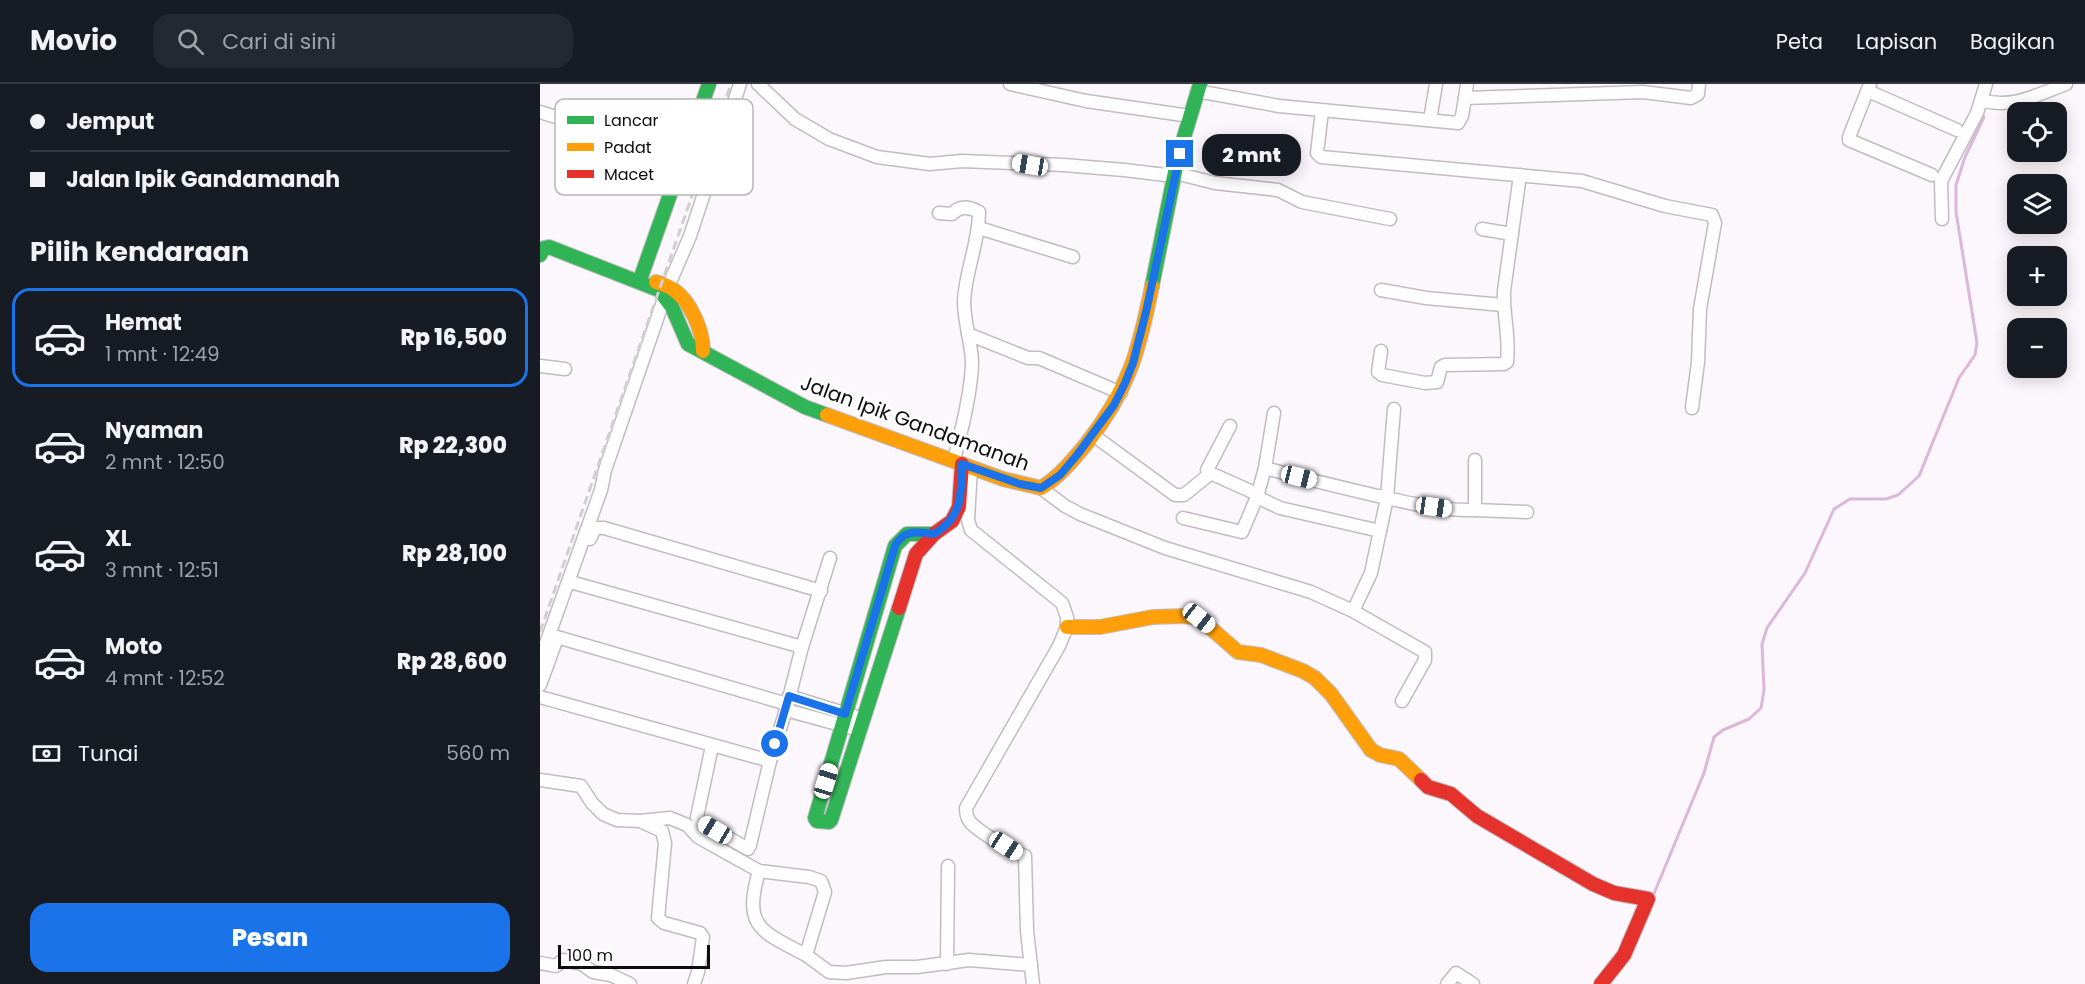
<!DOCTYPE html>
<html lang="id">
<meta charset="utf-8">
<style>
:root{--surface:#171b24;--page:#242831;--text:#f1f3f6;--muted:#9ea1a6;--line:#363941;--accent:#1a73e8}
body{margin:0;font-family:Poppins,sans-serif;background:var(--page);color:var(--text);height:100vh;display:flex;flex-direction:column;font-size:22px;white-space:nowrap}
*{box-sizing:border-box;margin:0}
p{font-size:20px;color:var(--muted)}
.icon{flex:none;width:33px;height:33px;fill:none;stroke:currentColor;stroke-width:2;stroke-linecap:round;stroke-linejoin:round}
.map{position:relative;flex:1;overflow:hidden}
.drawer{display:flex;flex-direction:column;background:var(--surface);width:540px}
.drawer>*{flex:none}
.banner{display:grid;align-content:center;height:132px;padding:0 30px;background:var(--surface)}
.fabs{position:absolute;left:1467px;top:18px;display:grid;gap:12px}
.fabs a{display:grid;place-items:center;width:60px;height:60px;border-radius:12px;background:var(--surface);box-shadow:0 3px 15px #0003;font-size:30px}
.scale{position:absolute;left:18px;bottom:15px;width:152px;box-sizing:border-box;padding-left:6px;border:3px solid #0f0b0f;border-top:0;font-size:16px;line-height:21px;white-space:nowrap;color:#0f0b0f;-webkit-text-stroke:4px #fff;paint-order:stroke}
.end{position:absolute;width:27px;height:27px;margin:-14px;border:8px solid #1a73e8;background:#fff;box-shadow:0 0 0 3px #fff}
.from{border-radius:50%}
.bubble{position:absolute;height:42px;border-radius:18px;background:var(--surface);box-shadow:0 3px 15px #0003;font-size:20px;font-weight:800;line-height:42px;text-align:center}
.car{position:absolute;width:18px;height:36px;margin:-18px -9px;border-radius:8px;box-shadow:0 0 4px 2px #0007;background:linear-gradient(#fff 24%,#345 0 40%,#fff 0 76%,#345 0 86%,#fff 0)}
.banner b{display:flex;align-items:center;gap:21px;height:57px;font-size:22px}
.banner b+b{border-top:2px solid var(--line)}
.banner i{width:15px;height:15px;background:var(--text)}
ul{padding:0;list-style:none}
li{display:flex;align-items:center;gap:18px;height:99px;margin:0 12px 9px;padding:0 18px;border:3px solid transparent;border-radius:18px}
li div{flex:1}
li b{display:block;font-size:22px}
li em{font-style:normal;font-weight:800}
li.current{border-color:var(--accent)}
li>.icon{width:54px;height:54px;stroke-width:1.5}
h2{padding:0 30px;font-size:27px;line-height:72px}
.pay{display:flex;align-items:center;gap:15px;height:66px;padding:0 30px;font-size:22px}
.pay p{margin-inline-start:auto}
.cta{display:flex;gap:12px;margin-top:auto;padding:12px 30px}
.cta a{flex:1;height:69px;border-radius:18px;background:var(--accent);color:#fff;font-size:24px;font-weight:800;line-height:69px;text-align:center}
header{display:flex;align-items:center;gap:36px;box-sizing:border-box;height:84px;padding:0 30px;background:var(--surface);border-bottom:2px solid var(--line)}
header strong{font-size:28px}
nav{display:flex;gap:33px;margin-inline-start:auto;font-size:21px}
.search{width:420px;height:54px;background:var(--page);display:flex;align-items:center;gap:15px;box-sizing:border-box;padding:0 21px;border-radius:18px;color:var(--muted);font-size:22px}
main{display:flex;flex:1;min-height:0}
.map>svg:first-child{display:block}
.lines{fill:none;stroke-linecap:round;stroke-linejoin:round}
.stream{stroke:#dcb7d7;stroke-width:3}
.street-casing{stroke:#c0bcc0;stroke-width:15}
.fast-casing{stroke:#c0bcc0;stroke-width:16}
.slow-casing{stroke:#c0bcc0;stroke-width:16}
.jam-casing{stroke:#c0bcc0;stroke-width:16}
.street{stroke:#fffeff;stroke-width:12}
.fast{stroke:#30b455;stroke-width:14}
.slow{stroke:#ff9f0a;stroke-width:14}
.jam{stroke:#e5322d;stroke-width:14}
.rail{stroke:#d1cfd1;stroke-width:3;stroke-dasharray:9 4.5;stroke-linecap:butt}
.route{stroke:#1a73e8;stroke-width:8}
.labels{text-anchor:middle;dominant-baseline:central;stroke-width:6;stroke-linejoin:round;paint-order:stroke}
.street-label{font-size:20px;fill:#0f0b0f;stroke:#fff}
.key{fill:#fff;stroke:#b7b6b7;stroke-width:1.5}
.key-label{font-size:16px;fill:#0f0b0f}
</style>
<header>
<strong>Movio</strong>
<div class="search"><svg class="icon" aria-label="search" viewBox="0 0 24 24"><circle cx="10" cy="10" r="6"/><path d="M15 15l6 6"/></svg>Cari di sini</div>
<nav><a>Peta</a><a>Lapisan</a><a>Bagikan</a></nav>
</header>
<main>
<section class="drawer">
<div class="banner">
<b><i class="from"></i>Jemput</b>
<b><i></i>Jalan Ipik Gandamanah</b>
</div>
<h2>Pilih kendaraan</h2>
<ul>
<li class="current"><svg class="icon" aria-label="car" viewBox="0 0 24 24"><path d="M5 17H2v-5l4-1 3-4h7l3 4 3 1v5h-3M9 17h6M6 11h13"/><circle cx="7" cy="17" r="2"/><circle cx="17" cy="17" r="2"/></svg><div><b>Hemat</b><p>1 mnt · 12:49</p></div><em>Rp 16,500</em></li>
<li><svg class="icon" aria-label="car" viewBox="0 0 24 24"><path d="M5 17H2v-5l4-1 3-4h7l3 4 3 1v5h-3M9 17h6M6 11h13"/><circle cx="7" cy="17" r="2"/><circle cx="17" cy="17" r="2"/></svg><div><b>Nyaman</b><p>2 mnt · 12:50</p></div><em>Rp 22,300</em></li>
<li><svg class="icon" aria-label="car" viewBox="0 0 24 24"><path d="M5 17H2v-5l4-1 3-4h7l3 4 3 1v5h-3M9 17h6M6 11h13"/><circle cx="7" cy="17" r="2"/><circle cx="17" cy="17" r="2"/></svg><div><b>XL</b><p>3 mnt · 12:51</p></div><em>Rp 28,100</em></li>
<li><svg class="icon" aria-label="car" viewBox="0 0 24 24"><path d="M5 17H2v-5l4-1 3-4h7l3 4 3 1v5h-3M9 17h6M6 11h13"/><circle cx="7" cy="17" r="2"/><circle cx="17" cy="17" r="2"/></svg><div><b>Moto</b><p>4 mnt · 12:52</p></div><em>Rp 28,600</em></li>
</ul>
<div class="pay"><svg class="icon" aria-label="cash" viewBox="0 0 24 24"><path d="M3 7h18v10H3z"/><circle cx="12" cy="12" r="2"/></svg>Tunai<p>560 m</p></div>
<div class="cta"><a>Pesan</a></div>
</section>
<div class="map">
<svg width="1545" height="900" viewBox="0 0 1545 900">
<rect width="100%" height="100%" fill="#fcf7fc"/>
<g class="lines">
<!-- stream -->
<polyline class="stream" points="1113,812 1164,689 1174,653 1183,646 1209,635 1221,624 1224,606 1222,560 1227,544 1265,489 1294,425 1310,415 1346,415 1358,411 1379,392 1419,294 1435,271 1437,259 1416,128 1416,101 1425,73 1444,33"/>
<defs>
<g id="street">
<polyline points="218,0 255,35 289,55 337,73 390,80 422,77 524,81 584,86 634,92"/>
<polyline points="470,0 546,17 650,32"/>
<polyline points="1330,0 1309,53 1309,56 1392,91"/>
<polyline points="657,7 739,22 918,39 922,32 925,14 1103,8 1151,14 1158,10 1159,0"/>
<polyline points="1328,7 1417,46"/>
<polyline points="925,14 927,0"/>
<path d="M1442 17C1477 24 1495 11 1526 0"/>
<polyline points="782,27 777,69 781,73 1042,97 1125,122 1172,131 1175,139 1160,225 1158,278 1152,324"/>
<path d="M0 28C44 41 102 68 147 62"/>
<polyline points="890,36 896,0"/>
<polyline points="635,89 675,99 738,106 762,118 850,135"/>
<path d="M399 129 412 130C420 121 430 123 439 128 439 160 425 187 424 218 424 237 431 257 432 277 432 306 421 348 414 376"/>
<polyline points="1402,135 1401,97 1437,29 1446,0"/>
<polyline points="439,144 533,173"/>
<polyline points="942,145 972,150"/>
<polyline points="841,206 886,214 963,221"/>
<polyline points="428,250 488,274 499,274 581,309"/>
<path d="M841 267 838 288 842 291 885 299 897 298 901 283 905 281 964 280 967 278C970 254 963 231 964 207L980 91"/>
<polyline points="0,282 25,285"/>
<polyline points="690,342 667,386 668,388 717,410"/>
<polyline points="553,351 635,411 644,411 671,389"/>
<path d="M431 383 428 436 431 446 522 519 527 533V543L519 562 426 724C426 729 427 734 430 738 439 748 471 767 485 772L487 847 493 900"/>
<polyline points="725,384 734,329"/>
<polyline points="501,404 525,422 540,430 625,464 771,508 813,527 885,568 885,576 862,617"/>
<polyline points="717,413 740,424 840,447"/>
<polyline points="935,426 987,428"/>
<path d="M643 434 702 448 717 413 725 384C758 393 791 401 825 409 860 417 897 427 935 426V376"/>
<polyline points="50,455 55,444 64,444 281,507"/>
<polyline points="34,499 262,563"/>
<polyline points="813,527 831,489 847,414 854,325"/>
<polyline points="17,553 247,620"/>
<polyline points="0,576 61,406 65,386 128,203 150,152 200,0"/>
<polyline points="0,601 17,554"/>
<polyline points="249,612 323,635"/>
<polyline points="0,613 230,677"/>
<polyline points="246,626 319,646"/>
<polyline points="172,662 157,733 159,737 208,765 210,761 230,677 246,626 262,563 290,474"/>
<polyline points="0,696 41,702 52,719 63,730 77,736 100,737 122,747 125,759 118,834 124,839 160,849 163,853 158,888 154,900"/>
<polyline points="100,737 130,734 147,741 158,753 219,787 269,793 281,797 285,808 266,871 289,888 306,889 346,883 377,883 429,876 491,881"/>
<path d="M219 787C203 843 220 847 266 871"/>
<polyline points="0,879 16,882 23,876 42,880 53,888 71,891 90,900"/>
<polyline points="407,880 408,782"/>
<polyline points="907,900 916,889 933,900"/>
</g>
<g id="fast">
<polyline points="0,171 4,164 9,163 119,206 132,223 148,260 265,323 287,331"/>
<polyline points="101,193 169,0"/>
<polyline points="612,202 638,73 660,0"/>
<polyline points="359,524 291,736 289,738 277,737 275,734 355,462 367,450 394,450"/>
</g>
<g id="slow">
<path d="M116 198C122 200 129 202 134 206 151 218 163 247 163 267"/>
<path d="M287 331 463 395 501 404C520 392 533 376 547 359 589 305 599 267 612 202"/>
<polyline points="527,543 560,543 613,533 645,532 659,534 698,568 721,571 763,587 775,594 791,610 831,666 840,671 859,675 881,696"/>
</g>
<g id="jam">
<polyline points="359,524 376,470 394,450 412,437 419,423 422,380"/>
<polyline points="881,696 888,703 911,710 937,732 1053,800 1074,809 1108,815 1084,871 1061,900"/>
</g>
</defs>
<!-- street casing -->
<use href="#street" class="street-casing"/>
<!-- fast casing -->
<use href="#fast" class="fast-casing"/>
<!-- slow casing -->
<use href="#slow" class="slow-casing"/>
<!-- jam casing -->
<use href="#jam" class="jam-casing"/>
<!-- street -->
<use href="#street" class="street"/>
<!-- fast -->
<use href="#fast" class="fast"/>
<!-- slow -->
<use href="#slow" class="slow"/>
<!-- jam -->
<use href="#jam" class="jam"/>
<!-- rail -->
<polyline class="rail" points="0,548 191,0"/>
</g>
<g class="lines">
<!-- route -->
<path class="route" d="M235 660 249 612 305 630 355 462C364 445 377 448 394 450 423 433 421 410 422 380L480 400 501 404 520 391 537 371 574 321 585 299 593 279 606 228 640 70"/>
</g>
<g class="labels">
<!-- street labels -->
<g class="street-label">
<text transform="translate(375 339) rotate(20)">Jalan Ipik Gandamanah</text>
</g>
</g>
<!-- legend -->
<rect x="15" y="15" width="198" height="96" rx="9" class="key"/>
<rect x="27" y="32" width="27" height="8" fill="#30b455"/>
<rect x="27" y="59" width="27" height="8" fill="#ff9f0a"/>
<rect x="27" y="86" width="27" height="8" fill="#e5322d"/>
<g class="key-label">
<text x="64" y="42">Lancar</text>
<text x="64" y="69">Padat</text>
<text x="64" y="96">Macet</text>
</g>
</svg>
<div class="fabs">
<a><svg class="icon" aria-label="locate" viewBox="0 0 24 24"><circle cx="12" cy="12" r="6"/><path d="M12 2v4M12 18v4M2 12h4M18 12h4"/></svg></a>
<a><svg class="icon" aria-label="layers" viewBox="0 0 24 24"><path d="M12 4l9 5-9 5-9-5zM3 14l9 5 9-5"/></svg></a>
<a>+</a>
<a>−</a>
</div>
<div class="scale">100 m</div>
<i class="end from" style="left:235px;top:660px"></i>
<i class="end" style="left:640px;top:70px"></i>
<div class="bubble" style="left:662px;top:50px;width:99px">2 mnt</div>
<i class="car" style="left:490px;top:81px;rotate:280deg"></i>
<i class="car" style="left:759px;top:393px;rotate:104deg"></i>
<i class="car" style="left:894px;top:423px;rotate:98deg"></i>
<i class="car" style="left:659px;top:534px;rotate:128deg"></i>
<i class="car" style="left:286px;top:697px;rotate:17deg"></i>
<i class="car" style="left:175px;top:746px;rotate:301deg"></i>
<i class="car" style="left:466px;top:762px;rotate:123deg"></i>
</div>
</main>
